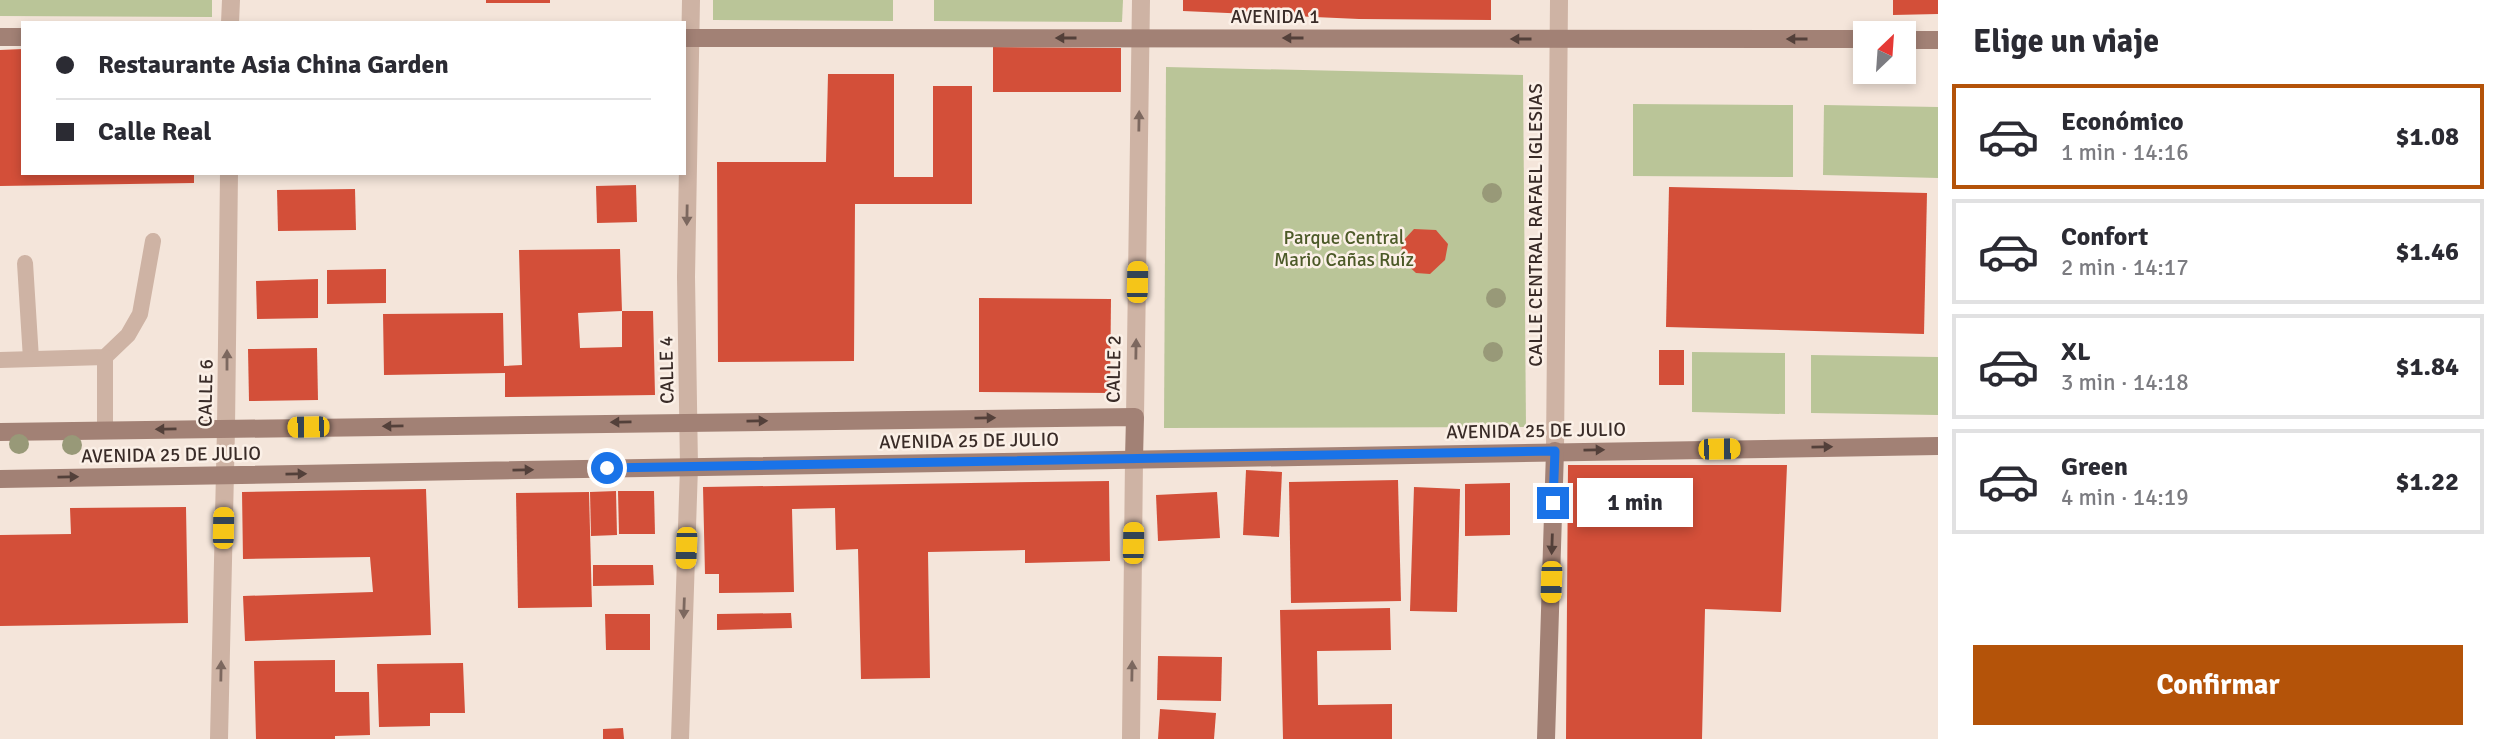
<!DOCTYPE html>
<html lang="es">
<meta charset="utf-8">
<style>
:root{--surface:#fff;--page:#f7f7f7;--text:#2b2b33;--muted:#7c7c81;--line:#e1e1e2;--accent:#b45309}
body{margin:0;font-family:Signika,sans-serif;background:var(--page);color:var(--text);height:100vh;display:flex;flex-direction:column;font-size:26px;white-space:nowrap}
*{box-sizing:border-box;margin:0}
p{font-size:23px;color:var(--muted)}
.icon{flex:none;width:38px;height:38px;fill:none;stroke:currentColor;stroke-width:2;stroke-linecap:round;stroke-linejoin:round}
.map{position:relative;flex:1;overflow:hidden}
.sheet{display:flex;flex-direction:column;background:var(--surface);width:560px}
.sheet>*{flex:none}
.guide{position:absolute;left:21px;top:21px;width:665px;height:154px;border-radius:0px;box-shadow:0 4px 10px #0003;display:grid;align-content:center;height:154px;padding:0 35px;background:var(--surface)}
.needle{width:46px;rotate:25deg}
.tools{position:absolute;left:1853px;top:21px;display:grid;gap:14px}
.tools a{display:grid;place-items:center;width:63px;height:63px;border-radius:0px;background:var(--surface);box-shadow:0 4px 10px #0003;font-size:35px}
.end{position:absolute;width:32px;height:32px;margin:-16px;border:9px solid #1a73e8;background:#fff;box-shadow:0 0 0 4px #fff}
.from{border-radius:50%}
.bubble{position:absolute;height:49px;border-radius:0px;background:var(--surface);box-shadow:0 4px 10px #0003;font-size:23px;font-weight:700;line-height:49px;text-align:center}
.car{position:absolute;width:21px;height:42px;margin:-21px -10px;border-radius:9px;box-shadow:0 0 5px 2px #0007;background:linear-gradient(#f5c518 24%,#345 0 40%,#f5c518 0 76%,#345 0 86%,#f5c518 0)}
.guide b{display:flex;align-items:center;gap:24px;height:66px;font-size:26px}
.guide b+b{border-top:2px solid var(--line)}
.guide i{width:18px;height:18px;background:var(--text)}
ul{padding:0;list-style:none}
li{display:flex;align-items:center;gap:21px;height:105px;margin:0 14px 10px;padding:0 21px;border:4px solid var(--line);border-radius:0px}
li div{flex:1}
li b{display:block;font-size:26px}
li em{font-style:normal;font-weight:700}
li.on{border-color:var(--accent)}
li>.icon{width:63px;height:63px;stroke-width:1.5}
h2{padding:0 35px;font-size:32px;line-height:84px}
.primary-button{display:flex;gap:14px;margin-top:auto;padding:14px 35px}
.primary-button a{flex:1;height:80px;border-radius:0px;background:var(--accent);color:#fff;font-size:28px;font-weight:700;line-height:80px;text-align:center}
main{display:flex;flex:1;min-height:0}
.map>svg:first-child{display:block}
.green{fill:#bac598}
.building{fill:#d34f39}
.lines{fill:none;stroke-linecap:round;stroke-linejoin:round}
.lane{stroke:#ceb3a4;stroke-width:16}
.street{stroke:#ceb3a4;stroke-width:18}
.secondary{stroke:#a28175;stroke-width:18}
.tree{fill:#989978}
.oneway{fill:#53403a}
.oneway2{fill:#7c685f}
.route{stroke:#1a73e8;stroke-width:9}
.labels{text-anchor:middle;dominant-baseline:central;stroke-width:5;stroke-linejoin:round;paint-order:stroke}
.street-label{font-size:19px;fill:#392b27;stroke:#fbf0e7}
.park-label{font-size:19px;fill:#4c5a28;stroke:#fbf0e7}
</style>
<main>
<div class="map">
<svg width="1938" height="739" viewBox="0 0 1938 739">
<rect width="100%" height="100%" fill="#f4e5da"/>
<!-- green -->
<g class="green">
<polygon points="0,0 212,0 212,17 0,16"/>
<polygon points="713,0 893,0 893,21 713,20"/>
<polygon points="934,0 1123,0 1122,22 934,21"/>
<polygon points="1166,67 1523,75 1526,427 1164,428"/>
<polygon points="1633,104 1793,105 1793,177 1633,176"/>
<polygon points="1824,105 1938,107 1938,178 1823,175"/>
<polygon points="1692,352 1785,353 1785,414 1692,412"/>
<polygon points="1811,355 1938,357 1938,415 1811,413"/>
</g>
<!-- building -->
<g class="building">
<rect x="486" y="0" width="64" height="3"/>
<polygon points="1183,0 1491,0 1491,20 1359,19 1183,11"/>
<polygon points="1893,0 1938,0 1938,14 1893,15"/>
<polygon points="993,47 1121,48 1121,92 993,92"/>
<polygon points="23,49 23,173 194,173 194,183 0,186 0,50"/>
<polygon points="828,74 894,74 894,177 933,177 933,86 972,86 972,204 855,204 854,361 718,362 717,162 826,162"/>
<polygon points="636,185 637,222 597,223 596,186"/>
<polygon points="1669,187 1927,193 1924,334 1666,327"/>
<polygon points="355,189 356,230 278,231 277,190"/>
<polygon points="1414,229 1436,230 1448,244 1445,260 1430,274 1416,273 1401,259 1402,242"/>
<polygon points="620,249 622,311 578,313 580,348 622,347 622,311 653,311 655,395 505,397 505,373 384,375 383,314 503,313 504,366 522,365 519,250"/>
<polygon points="386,269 386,303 327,304 327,270"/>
<polygon points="318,279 318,318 257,319 256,281"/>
<polygon points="979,298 1111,299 1110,393 979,392"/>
<polygon points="317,348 318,400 249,401 248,349"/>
<rect x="1659" y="350" width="25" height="35"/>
<polygon points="1568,465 1787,465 1781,612 1705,609 1702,739 1566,739"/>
<polygon points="1246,470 1282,472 1279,537 1243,535"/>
<polygon points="1398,480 1401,601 1291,603 1289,482"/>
<polygon points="1109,481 1110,561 1025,563 1025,550 928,552 930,678 861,679 858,549 836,550 835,508 792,509 794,592 719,593 719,574 705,574 703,487"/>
<polygon points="1510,483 1510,535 1465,536 1465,484"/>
<polygon points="1414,487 1460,489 1457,612 1410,611"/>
<polygon points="426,489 431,635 245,641 243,596 373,592 370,557 243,559 242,492"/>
<polygon points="616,491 617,535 591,536 590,492"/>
<polygon points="618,491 654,491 655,534 619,534"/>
<polygon points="589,492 592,607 518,608 516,493"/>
<polygon points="1217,492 1220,538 1158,541 1156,495"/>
<polygon points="186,507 188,623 0,626 0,535 71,534 70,508"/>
<polygon points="593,565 653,565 654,585 593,586"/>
<polygon points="1390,608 1391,650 1317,651 1318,705 1392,704 1392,739 1283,739 1280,610"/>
<polygon points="791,613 792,628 717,630 717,614"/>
<polygon points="605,614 650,614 650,650 606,650"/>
<polygon points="1158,656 1222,657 1221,701 1157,700"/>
<polygon points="335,660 335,692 369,692 370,735 335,736 335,739 256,739 254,661"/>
<polygon points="463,663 465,713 430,713 430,726 379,727 377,664"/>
<polygon points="1160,709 1216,713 1214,739 1158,739"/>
<polygon points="623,728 624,739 603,739 603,729"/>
</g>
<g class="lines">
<!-- lane -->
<g class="lane">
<polyline points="25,263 31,359"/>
<polyline points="0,360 105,357 128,335 140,314 153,241"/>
<polyline points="105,431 105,357"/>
</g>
<!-- street -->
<g class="street">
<polyline points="230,23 231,0"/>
<polyline points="1135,417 1141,0"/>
<polyline points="1555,451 1559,0"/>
<polyline points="219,739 226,428 229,173"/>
<polyline points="680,739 689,467 686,277 691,0"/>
<polyline points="1131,739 1134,459"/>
</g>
<!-- secondary -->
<g class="secondary">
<polyline points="0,37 23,37"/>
<polyline points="684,38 1866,39"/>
<polyline points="1904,40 1938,40"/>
<polyline points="0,432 1135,417 1134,459"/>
<polyline points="0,479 1938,446"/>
<polyline points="1546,739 1555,451"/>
</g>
</g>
<!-- trees -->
<g class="tree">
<circle cx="1492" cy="193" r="10"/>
<circle cx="1496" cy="298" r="10"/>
<circle cx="1493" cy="352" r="10"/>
<circle cx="19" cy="444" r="10"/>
<circle cx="72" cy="445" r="10"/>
</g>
<!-- one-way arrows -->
<defs><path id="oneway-solid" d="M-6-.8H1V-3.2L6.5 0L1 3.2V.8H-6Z" transform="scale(1.75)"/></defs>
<g class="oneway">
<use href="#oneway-solid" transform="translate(1066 38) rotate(-180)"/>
<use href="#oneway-solid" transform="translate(1293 38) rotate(-180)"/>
<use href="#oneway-solid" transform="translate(1521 39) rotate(-180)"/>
<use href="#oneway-solid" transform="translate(1797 39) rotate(-180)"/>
<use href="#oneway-solid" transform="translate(985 418) rotate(-1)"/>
<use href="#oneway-solid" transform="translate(757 421) rotate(-1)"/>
<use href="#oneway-solid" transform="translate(621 422) rotate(179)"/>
<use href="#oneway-solid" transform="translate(393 426) rotate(179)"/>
<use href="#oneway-solid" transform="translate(166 429) rotate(179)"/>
<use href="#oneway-solid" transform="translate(1822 447) rotate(-1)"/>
<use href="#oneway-solid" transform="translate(1594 450) rotate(-1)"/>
<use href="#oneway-solid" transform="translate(523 470) rotate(-1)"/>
<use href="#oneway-solid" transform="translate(296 474) rotate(-1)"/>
<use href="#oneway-solid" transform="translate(68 477) rotate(-1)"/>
<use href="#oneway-solid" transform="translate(1552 544) rotate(92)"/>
</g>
<g class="oneway2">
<use href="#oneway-solid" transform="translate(1139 121) rotate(-89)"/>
<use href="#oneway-solid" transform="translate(687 215) rotate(91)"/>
<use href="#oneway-solid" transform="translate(1136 349) rotate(-89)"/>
<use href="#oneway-solid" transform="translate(227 360) rotate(-90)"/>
<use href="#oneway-solid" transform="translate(684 608) rotate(92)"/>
<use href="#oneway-solid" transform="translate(221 671) rotate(-89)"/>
<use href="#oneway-solid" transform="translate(1132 671) rotate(-89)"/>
</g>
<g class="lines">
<!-- route -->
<polyline class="route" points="607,468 1555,451 1553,503"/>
</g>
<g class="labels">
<!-- street labels -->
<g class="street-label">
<text x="1275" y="17">AVENIDA 1</text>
<text transform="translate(1536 225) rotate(-90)">CALLE CENTRAL RAFAEL IGLESIAS</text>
<text transform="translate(1114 369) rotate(-89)">CALLE 2</text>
<text transform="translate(667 370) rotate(-91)">CALLE 4</text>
<text transform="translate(206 393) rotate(-89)">CALLE 6</text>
<text transform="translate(1536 431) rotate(-1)">AVENIDA 25 DE JULIO</text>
<text transform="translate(969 441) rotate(-1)">AVENIDA 25 DE JULIO</text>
<text transform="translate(171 455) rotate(-1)">AVENIDA 25 DE JULIO</text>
</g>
<!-- park labels -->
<g class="park-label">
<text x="1344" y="238">Parque Central<tspan x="1344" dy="22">Mario Cañas Ruíz</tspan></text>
</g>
</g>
</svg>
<div class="tools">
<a><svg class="needle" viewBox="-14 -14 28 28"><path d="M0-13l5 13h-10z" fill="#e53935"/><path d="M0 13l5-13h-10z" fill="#7c7c81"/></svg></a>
</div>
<i class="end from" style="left:607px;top:468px"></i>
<i class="end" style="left:1553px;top:503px"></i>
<div class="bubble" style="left:1577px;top:478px;width:116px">1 min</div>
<i class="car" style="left:1137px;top:282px;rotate:1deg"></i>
<i class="car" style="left:308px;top:427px;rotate:269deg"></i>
<i class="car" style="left:1719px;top:449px;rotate:89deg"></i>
<i class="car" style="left:223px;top:528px;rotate:1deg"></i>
<i class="car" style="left:1133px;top:543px;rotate:1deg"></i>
<i class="car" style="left:686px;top:548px;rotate:182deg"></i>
<i class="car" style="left:1551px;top:582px;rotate:182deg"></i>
<div class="guide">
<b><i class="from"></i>Restaurante Asia China Garden</b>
<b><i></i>Calle Real</b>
</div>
</div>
<section class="sheet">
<h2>Elige un viaje</h2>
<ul>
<li class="on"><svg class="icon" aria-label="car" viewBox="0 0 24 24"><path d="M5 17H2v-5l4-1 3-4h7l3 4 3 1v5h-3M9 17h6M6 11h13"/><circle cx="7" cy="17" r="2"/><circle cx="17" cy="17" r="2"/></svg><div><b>Económico</b><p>1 min · 14:16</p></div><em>$1.08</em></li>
<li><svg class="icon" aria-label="car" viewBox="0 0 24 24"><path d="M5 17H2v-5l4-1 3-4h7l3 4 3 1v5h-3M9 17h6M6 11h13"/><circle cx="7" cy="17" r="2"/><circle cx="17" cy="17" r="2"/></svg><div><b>Confort</b><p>2 min · 14:17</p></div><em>$1.46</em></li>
<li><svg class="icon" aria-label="car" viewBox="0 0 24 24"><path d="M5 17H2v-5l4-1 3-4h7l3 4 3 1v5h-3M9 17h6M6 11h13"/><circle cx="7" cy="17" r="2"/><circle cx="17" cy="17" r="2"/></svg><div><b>XL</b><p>3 min · 14:18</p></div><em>$1.84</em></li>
<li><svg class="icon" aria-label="car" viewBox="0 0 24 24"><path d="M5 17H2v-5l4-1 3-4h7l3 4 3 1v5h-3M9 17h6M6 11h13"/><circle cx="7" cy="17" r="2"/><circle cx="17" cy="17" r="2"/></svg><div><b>Green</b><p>4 min · 14:19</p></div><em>$1.22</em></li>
</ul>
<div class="primary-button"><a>Confirmar</a></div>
</section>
</main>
